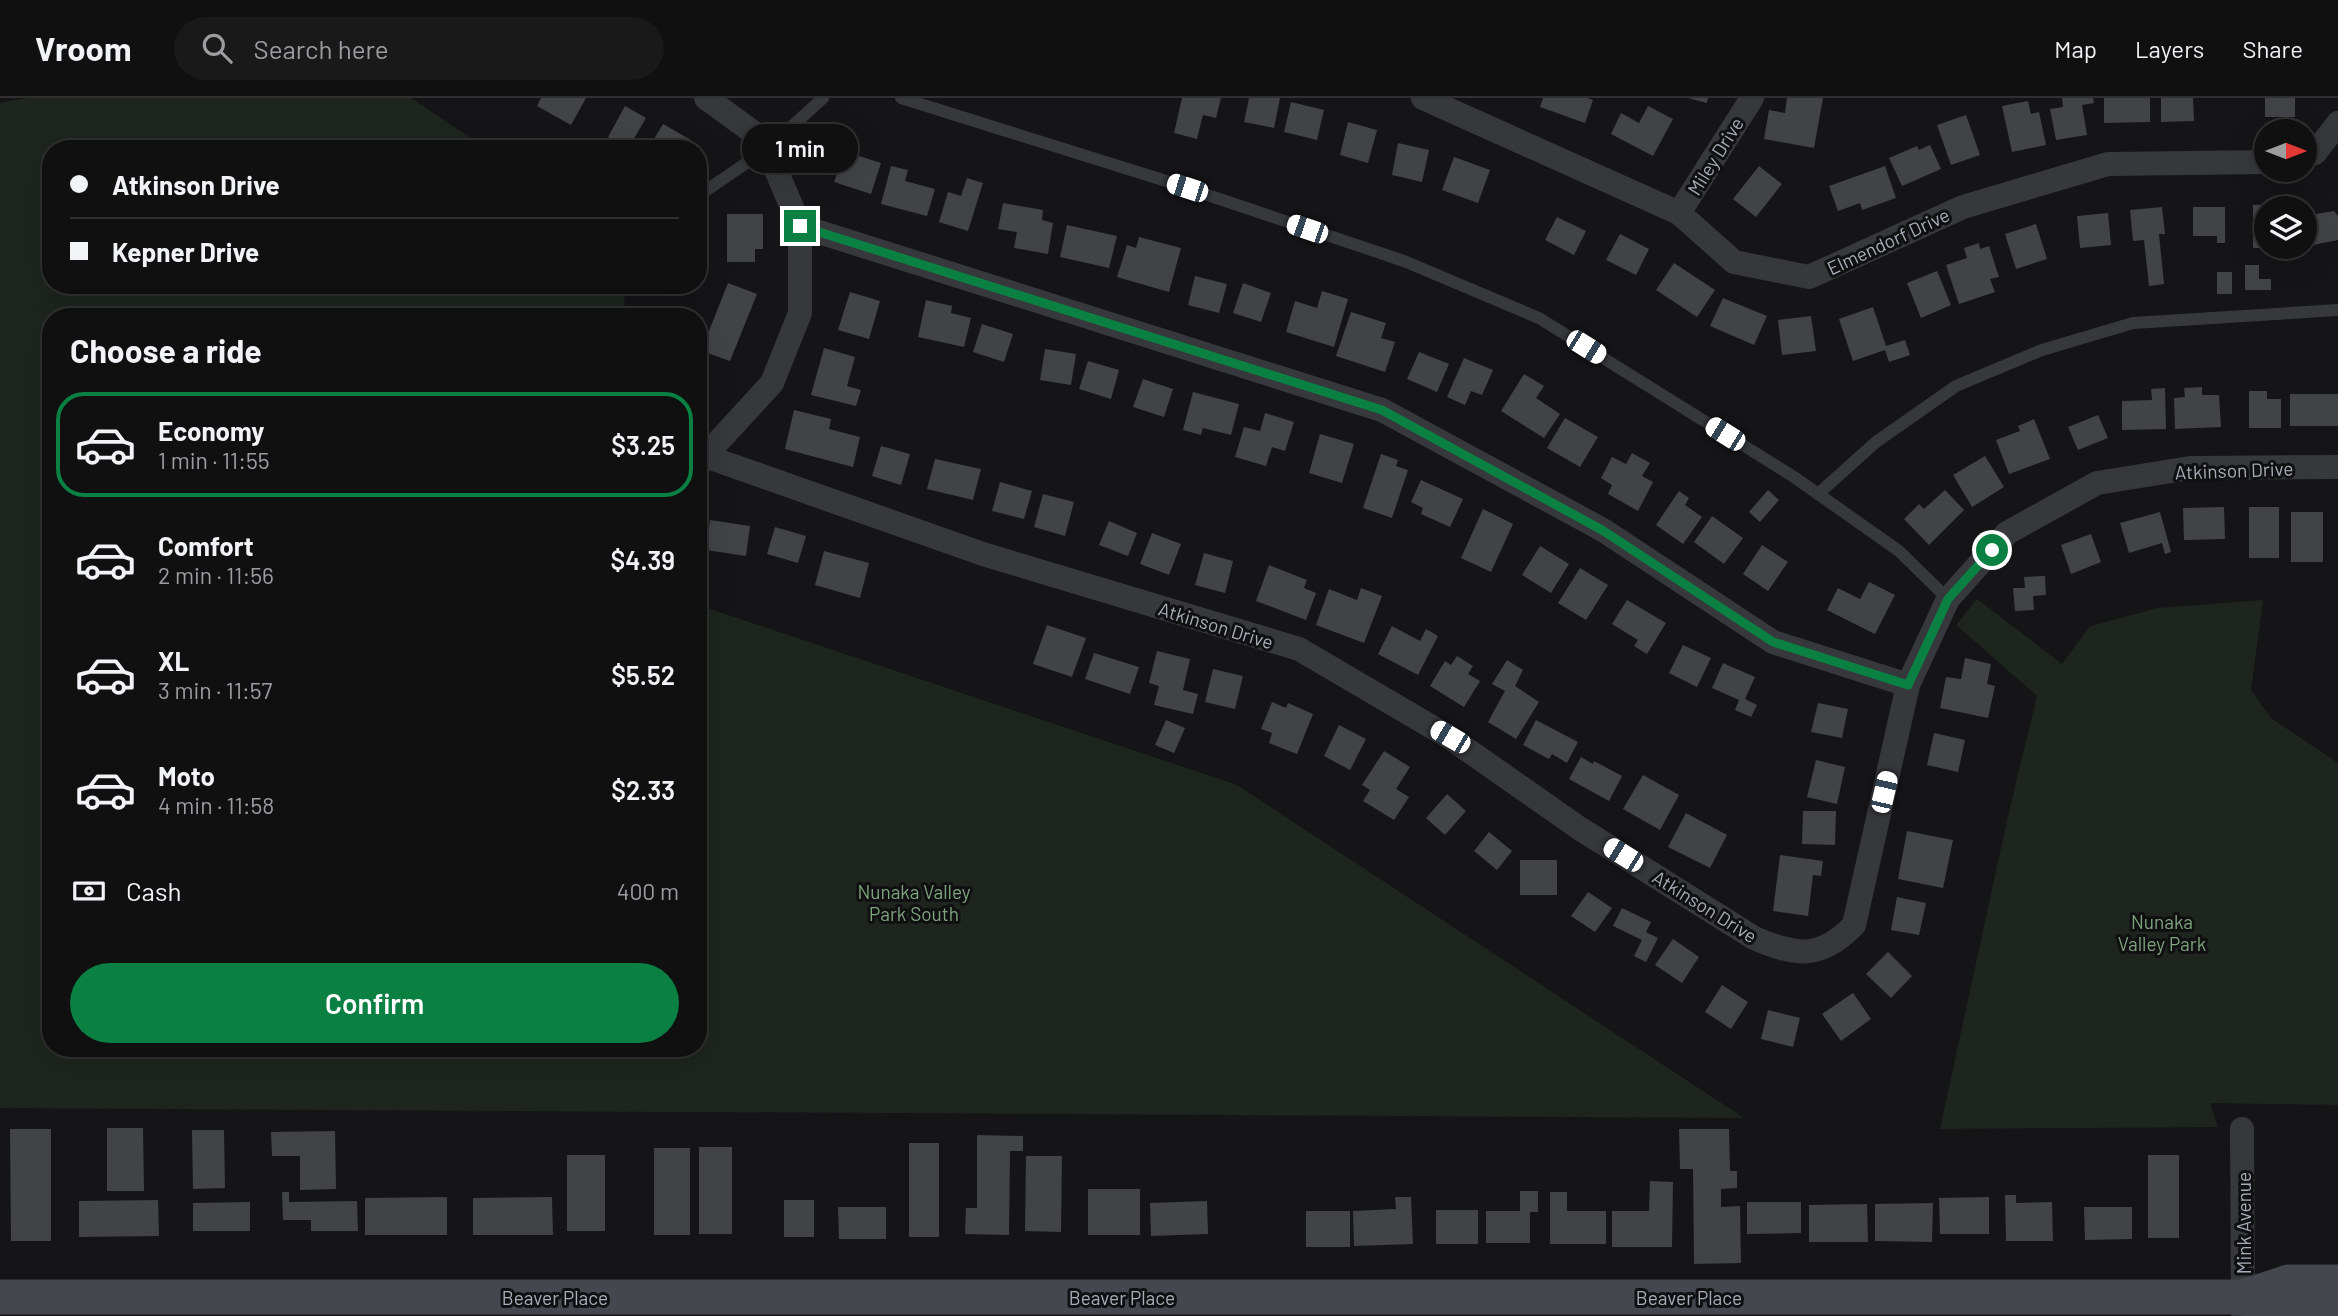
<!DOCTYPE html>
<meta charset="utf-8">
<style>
:root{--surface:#101011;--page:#19191a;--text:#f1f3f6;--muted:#9c9d9f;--line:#303031;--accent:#0b8043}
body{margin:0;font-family:Barlow,sans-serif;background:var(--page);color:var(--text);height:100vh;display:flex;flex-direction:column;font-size:26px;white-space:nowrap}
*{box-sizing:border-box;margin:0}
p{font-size:23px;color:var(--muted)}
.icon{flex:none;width:38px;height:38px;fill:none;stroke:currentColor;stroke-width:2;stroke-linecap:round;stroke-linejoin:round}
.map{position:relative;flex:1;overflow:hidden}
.panel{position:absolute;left:42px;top:210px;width:665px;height:749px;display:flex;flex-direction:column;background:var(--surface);border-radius:28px;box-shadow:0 7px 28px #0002,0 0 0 2px var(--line)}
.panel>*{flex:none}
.top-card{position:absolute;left:42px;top:42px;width:665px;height:154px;border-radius:28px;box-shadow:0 7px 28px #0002,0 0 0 2px var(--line);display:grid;align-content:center;height:154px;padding:0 28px;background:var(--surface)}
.needle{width:46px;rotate:90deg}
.controls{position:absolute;left:2254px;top:21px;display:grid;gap:14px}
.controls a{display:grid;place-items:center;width:63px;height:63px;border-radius:50%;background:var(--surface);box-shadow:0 7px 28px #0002,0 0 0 2px var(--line);font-size:35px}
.end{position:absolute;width:32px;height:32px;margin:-16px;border:9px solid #0b8043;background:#fff;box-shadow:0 0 0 4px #fff}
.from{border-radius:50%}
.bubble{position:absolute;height:49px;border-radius:24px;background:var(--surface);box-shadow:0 7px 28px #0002,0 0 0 2px var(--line);font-size:23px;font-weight:600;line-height:49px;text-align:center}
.car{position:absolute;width:21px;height:42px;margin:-21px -10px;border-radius:9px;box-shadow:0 0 5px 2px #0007;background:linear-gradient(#fff 24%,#345 0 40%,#fff 0 76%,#345 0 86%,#fff 0)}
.top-card b{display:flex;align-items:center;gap:24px;height:66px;font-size:26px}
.top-card b+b{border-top:2px solid var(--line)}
.top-card i{width:18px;height:18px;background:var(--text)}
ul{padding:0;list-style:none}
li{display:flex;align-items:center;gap:21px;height:105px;margin:0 14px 10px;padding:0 14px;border:4px solid transparent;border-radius:28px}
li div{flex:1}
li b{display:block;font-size:26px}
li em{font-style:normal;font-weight:600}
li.selected{border-color:var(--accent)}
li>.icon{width:63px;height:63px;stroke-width:1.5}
h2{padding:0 28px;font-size:32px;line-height:84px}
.pay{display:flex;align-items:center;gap:18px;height:77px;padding:0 28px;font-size:26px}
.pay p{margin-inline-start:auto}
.button{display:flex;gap:14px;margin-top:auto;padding:14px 28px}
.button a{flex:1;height:80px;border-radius:42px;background:var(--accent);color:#fff;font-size:28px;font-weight:600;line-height:80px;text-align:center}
header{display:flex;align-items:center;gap:42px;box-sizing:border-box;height:98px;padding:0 35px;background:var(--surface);border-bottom:2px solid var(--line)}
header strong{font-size:33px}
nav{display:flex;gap:38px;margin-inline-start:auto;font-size:24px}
.search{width:490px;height:63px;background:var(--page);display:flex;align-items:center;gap:18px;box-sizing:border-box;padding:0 24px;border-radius:38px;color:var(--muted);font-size:26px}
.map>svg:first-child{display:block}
.green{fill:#1d251e}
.building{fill:#414347}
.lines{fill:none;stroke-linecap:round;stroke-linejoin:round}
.lane{stroke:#36383c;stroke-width:12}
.street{stroke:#36383c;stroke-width:24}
.secondary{stroke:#44474d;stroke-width:35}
.route{stroke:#0b8043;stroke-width:9}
.labels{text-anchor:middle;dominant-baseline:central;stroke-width:6;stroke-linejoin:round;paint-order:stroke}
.street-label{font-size:19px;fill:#a7adb8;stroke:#101012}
.park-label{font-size:19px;fill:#7ea47d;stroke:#101012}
</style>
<header>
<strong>Vroom</strong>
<div class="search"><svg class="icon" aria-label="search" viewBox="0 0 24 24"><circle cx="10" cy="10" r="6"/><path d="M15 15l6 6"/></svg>Search here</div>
<nav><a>Map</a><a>Layers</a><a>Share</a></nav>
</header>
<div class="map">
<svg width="2338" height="1218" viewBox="0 0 2338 1218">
<rect width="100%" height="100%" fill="#151517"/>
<!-- green -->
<g class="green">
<polygon points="27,0 411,0 487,51 51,51 51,187 624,187 625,219 51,219 51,950 698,950 698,507 1237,687 1744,1020 0,1010 0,5"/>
<polygon points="1977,501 2062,566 2090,528 2158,510 2263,502 2251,592 2271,620 2338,665 2338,1007 2210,1005 2218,1029 1940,1031 2008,718 2037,598 1956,527"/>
</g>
<!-- building -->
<g class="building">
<polygon points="541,0 586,0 571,27 537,8"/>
<polygon points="1182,0 1221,0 1216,20 1203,17 1197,41 1174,35"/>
<polygon points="1249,0 1280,0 1274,30 1244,24"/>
<polygon points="1543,0 1587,0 1593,2 1585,25 1540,9"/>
<polygon points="1688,0 1708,0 1707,5"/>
<polygon points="1787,0 1823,0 1814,50 1764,41 1769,12 1785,15"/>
<polygon points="2062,0 2093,0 2094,5 2082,7 2087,37 2056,42 2050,11 2063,9"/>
<polygon points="2104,0 2150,0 2150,24 2104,25"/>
<polygon points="2161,0 2193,0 2194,23 2161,24"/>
<rect x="2265" y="0" width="30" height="19"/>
<polygon points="2028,3 2031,16 2039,14 2046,47 2012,54 2002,8"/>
<polygon points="1291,4 1324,12 1317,42 1284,34"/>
<polygon points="625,8 646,20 628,51 608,39"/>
<polygon points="1648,8 1673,21 1653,58 1611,36 1621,15 1639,25"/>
<polygon points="1966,17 1980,57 1951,67 1937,27"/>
<polygon points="1348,24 1377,32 1368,65 1340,57"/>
<polygon points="663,26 691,42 686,51 648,51"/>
<polygon points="829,37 850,43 847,54 881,65 871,96 834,84 839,70 820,64"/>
<polygon points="1398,45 1429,52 1422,84 1392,77"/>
<polygon points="1930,47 1941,71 1902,88 1889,60 1917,48 1919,52"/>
<polygon points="1454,59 1490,72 1478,105 1442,92"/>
<polygon points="891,68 908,72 905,83 935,91 927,118 881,106"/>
<polygon points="1759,68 1782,86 1756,119 1733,101"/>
<polygon points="1885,68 1896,100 1862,112 1860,105 1838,113 1829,88"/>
<polygon points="967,80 983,85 968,133 939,124 948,94 961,98"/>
<polygon points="1003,105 1043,112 1042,122 1053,125 1048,156 1014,150 1017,134 998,131"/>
<polygon points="2287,106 2287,110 2266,110 2266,150 2253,150 2253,107"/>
<polygon points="2162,109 2165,136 2159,136 2164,186 2149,188 2144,142 2133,143 2130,112"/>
<polygon points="2193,109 2225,109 2225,145 2217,145 2217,138 2193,138"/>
<polygon points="2334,113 2338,118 2338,142 2308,148 2305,118"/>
<polygon points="2108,115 2111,147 2080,150 2077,118"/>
<polygon points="727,116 763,116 763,151 755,151 755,164 727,164"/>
<polygon points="1557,119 1586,133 1574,157 1545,142"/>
<polygon points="2036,126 2047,161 2016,171 2005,136"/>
<polygon points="1067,127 1117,138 1109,170 1060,159"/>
<polygon points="1620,136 1649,151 1636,177 1606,162"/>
<polygon points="1139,139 1181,150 1169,194 1117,179 1127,147 1136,150"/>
<polygon points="1979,145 1980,151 1989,148 1999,179 1990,181 1995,194 1959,206 1946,167 1967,160 1964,150"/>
<polygon points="1674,165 1715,192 1697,219 1656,192"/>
<polygon points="2245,167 2259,167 2259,181 2271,181 2271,192 2245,192"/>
<polygon points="1937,173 1951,207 1921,220 1907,185"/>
<rect x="2217" y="174" width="15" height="22"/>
<polygon points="1195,178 1227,186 1219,215 1188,207"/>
<polygon points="728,185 757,196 730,263 701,253"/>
<polygon points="1243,185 1271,195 1261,224 1233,215"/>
<polygon points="1322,193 1348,201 1334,249 1286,234 1295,203 1317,210"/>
<polygon points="850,194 880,203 869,241 838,232"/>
<polygon points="1723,200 1767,218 1754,247 1710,228"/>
<polygon points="926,202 952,208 951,215 971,220 964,249 918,239"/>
<polygon points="1873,209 1886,248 1905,242 1910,257 1889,264 1885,252 1853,263 1839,221"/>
<polygon points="1351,214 1386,225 1381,240 1395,244 1385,274 1336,258"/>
<polygon points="1811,218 1816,253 1782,257 1778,222"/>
<polygon points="982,226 1013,236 1004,264 973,254"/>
<polygon points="824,250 855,259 847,288 861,292 856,308 811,297"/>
<polygon points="1045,251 1076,256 1071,287 1040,282"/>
<polygon points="1419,254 1449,266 1437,294 1407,281"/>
<polygon points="1464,260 1493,272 1482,297 1471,293 1465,307 1447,299"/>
<polygon points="1088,263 1119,272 1111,301 1079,291"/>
<polygon points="1524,276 1544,288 1536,300 1560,316 1544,340 1501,313"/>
<polygon points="1143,281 1173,291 1164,319 1133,309"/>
<polygon points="2202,289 2202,297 2219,297 2221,329 2175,331 2174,300 2185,299 2184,290"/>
<polygon points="2165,290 2166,331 2122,332 2122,303 2152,302 2151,291"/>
<polygon points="2249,293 2267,293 2267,301 2281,301 2281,330 2249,330"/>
<polygon points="1193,294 1239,306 1231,337 1203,330 1201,337 1183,332"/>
<rect x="2290" y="296" width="48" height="32"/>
<polygon points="794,312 831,321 829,331 860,339 853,369 785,351"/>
<polygon points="1265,315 1294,324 1285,353 1272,349 1266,368 1235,359 1244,329 1260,333"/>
<polygon points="2098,317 2108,340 2078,352 2068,329"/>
<polygon points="1565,320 1598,339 1580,369 1547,350"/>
<polygon points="2034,321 2050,361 2009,376 1996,342 2020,333 2018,328"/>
<polygon points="1320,336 1354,346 1342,385 1309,375"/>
<polygon points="881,348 910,356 901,387 872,378"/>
<polygon points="1632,355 1650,365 1642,378 1653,384 1638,413 1608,396 1612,387 1601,380 1612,359 1626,366"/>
<polygon points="1381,356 1398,362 1396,368 1408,372 1392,420 1363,410"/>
<polygon points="1985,358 2004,389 1972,409 1953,377"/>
<polygon points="935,361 981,371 973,402 927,391"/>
<polygon points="1421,382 1463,401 1450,429 1421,416 1423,410 1411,404"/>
<polygon points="1000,384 1032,393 1024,421 992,413"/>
<polygon points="1768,392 1779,402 1760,424 1749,414"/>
<polygon points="1945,392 1964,412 1929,447 1904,421 1919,406 1924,411"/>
<polygon points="1679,393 1689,400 1685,407 1702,419 1683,446 1656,427"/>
<polygon points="1043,396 1074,404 1065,438 1034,429"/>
<polygon points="2224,409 2225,441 2184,442 2183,410"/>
<rect x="2249" y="409" width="30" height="51"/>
<polygon points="1483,411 1513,426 1491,474 1461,460"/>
<polygon points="2160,414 2171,454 2165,456 2162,445 2129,455 2120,425"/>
<rect x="2291" y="414" width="32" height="50"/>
<polygon points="1712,418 1743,440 1724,466 1694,444"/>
<polygon points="710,422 750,428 746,458 706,452"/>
<polygon points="1109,423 1137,435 1128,458 1099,447"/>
<polygon points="775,429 806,438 798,465 767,456"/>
<polygon points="1152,435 1181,446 1169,477 1140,466"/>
<polygon points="2091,436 2101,464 2071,476 2061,447"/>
<polygon points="1762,447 1788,464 1768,493 1743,476"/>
<polygon points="1540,448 1569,466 1551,495 1522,477"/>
<polygon points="824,453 869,465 860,500 815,487"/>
<polygon points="1204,455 1233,463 1225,495 1195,487"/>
<polygon points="1269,467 1307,482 1304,490 1316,495 1306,522 1256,503"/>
<polygon points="1580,470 1608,487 1586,522 1558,505"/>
<polygon points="2045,478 2046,497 2033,498 2034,512 2015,513 2013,490 2025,490 2024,479"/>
<polygon points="1869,484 1895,497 1875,536 1827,512 1838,490 1860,501"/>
<polygon points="1361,490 1382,498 1364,545 1316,527 1329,491 1357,502"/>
<polygon points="1627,502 1666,525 1647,556 1634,548 1638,542 1612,526"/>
<polygon points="1047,527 1086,540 1072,579 1033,566"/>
<polygon points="1392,528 1420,543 1426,531 1438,538 1418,577 1378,556"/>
<polygon points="1683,547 1711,560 1697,589 1669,575"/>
<polygon points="1157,553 1190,561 1183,592 1198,596 1193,616 1154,607 1159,588 1149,585"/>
<polygon points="1094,555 1139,569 1130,596 1085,581"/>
<polygon points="1457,558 1473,568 1468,576 1480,583 1464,609 1430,588 1445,563 1451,567"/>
<polygon points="1965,560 1991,566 1987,586 1995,588 1988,620 1940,610 1946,579 1961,581"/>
<polygon points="1507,562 1523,572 1515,588 1539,604 1516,641 1488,624 1505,593 1492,586"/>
<polygon points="1723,565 1755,579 1745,601 1757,607 1751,619 1735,612 1739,602 1712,590"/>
<polygon points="1213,571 1243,578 1235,611 1205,604"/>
<polygon points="1272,604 1286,610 1288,605 1313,616 1297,656 1269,645 1272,635 1261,631"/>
<polygon points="1818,605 1848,611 1842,640 1811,634"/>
<polygon points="1166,622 1185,630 1174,655 1155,647"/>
<polygon points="1536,622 1578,644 1567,665 1552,656 1549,661 1523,647"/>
<polygon points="1339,627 1366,641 1350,672 1324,658"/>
<polygon points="1934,635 1965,642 1958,674 1927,667"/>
<polygon points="1384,653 1410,669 1396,691 1409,699 1394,722 1363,703 1370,692 1362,687"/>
<polygon points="1581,659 1593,666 1594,663 1622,678 1609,703 1569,681"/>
<polygon points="1816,662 1845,669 1837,706 1807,699"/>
<polygon points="1643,677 1679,697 1660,732 1623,711"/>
<polygon points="1447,696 1466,713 1445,737 1426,720"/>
<polygon points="1803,713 1836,713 1835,747 1802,746"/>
<polygon points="1686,715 1727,737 1710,770 1668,749"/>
<polygon points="1907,733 1953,742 1943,790 1898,781"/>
<polygon points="1489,734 1512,753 1497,772 1474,753"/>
<polygon points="1780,757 1823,763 1821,778 1813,777 1808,818 1773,813"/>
<rect x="1520" y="762" width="37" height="35"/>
<polygon points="1588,794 1612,810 1595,834 1571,818"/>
<polygon points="1897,799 1926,805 1919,837 1891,832"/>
<polygon points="1622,810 1651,824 1646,834 1658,840 1646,864 1634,858 1642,842 1613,828"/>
<polygon points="1673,841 1699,859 1682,885 1655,867"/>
<polygon points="1888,854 1912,878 1891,900 1866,876"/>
<polygon points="1722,887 1748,904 1731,931 1705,914"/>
<polygon points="1853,895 1871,921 1841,943 1822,916"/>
<polygon points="1768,912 1800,920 1793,949 1761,941"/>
<polygon points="107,1030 143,1030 144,1093 107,1093"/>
<polygon points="10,1031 51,1031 51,1143 11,1143"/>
<polygon points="1679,1031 1729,1031 1730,1073 1737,1073 1737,1090 1721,1091 1721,1109 1740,1108 1741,1165 1694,1166 1693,1071 1680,1071"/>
<polygon points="192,1032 224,1032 225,1090 193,1091"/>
<polygon points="335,1033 336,1091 300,1092 300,1058 272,1058 271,1034"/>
<polygon points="977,1037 1023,1038 1023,1053 1010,1053 1009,1137 965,1136 966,1110 977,1110"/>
<rect x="909" y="1045" width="30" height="94"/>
<rect x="699" y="1049" width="33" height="87"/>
<rect x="654" y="1050" width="36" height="87"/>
<rect x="567" y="1057" width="38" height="76"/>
<rect x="2148" y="1057" width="31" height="83"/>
<polygon points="1026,1058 1062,1058 1061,1134 1025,1133"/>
<polygon points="1650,1083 1673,1084 1672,1149 1612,1149 1612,1113 1649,1113"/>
<rect x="1088" y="1091" width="52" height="46"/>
<polygon points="1520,1093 1538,1093 1538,1114 1530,1114 1530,1145 1486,1145 1486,1113 1520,1113"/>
<polygon points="282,1094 289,1094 289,1104 357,1103 358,1133 311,1133 311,1122 283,1122"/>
<polygon points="1550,1094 1567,1094 1567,1113 1606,1113 1606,1146 1550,1146"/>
<polygon points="2005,1097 2016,1097 2016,1105 2052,1104 2053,1143 2006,1143"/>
<polygon points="447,1099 447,1137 365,1137 365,1100"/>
<polygon points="552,1099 553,1137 473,1137 473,1100"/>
<polygon points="1395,1099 1411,1099 1413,1146 1354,1148 1353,1113 1396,1111"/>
<polygon points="1989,1099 1989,1136 1940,1136 1939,1100"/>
<polygon points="158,1102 159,1138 79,1139 79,1103"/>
<rect x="784" y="1102" width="30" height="37"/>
<polygon points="1207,1103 1208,1136 1151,1138 1150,1105"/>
<polygon points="250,1104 250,1133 193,1133 193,1105"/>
<polygon points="1747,1104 1801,1104 1801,1135 1747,1136"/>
<polygon points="1933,1105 1932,1144 1875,1143 1875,1106"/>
<polygon points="1867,1106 1868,1144 1809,1144 1809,1107"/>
<polygon points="838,1109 886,1109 886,1141 839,1141"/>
<polygon points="2084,1109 2132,1109 2132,1141 2085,1142"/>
<rect x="1436" y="1112" width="42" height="34"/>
<rect x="1306" y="1113" width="44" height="36"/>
</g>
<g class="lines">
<!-- lane -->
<g class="lane">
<polyline points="901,0 1163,82 1404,163 1539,220 1794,379 1899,453 1948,501"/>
<polyline points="698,98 767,51 823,0"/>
<polyline points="1818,396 1876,344 1956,288 2042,252 2133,225 2338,212"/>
</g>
<!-- street -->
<g class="street">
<polyline points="1423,0 1679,115 1734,164 1809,179 1963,109 2108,66 2266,64"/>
<polyline points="2305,57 2315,55 2338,25"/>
<polyline points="1679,115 1752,0"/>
<polyline points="800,128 1382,312 1603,432 1773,544 1908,587"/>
<polyline points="705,358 772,285 800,215 800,128 767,51 761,40 706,0"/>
<path d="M698 360 705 358 983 456 1299 551 1449 639 1579 730 1754 840C1796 858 1820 862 1854 827L1908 587 1948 501 2007 435 2097 385 2190 370 2338 369"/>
<polyline points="2242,1031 2243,1218"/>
</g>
<!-- secondary -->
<g class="secondary">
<polyline points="0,1199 2243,1199 2289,1184 2338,1184"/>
<polyline points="2243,1199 2266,1208 2338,1212"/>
</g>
</g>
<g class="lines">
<!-- route -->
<polyline class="route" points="800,128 1382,312 1602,432 1773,544 1908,587 1948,501 1992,452"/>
</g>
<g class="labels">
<!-- street labels -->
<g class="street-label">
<text transform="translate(1715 58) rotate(-58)">Miley Drive</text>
<text transform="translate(1888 143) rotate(-25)">Elmendorf Drive</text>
<text transform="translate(2234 372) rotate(-2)">Atkinson Drive</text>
<text transform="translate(1216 527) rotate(17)">Atkinson Drive</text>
<text transform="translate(1705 808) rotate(32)">Atkinson Drive</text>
<text transform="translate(2243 1125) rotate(-90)">Mink Avenue</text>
<text x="555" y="1199">Beaver Place</text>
<text x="1122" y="1199">Beaver Place</text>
<text x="1689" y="1199">Beaver Place</text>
</g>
<!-- park labels -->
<g class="park-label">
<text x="914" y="793">Nunaka Valley<tspan x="914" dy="22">Park South</tspan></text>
<text x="2162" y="823">Nunaka<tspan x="2162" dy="22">Valley Park</tspan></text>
</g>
</g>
</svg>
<div class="controls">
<a><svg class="needle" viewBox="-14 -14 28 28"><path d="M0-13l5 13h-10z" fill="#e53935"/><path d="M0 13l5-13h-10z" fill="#9c9d9f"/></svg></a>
<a><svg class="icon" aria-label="layers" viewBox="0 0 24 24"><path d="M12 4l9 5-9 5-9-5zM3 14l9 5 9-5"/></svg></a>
</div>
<i class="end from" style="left:1992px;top:452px"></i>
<i class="end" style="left:800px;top:128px"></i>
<div class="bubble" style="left:742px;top:26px;width:116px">1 min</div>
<i class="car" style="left:1187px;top:90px;rotate:288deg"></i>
<i class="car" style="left:1307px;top:131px;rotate:289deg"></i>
<i class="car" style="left:1586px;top:249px;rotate:122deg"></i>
<i class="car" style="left:1725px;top:336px;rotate:302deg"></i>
<i class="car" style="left:1450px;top:639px;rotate:300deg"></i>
<i class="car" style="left:1884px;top:694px;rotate:13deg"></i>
<i class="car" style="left:1623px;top:757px;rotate:302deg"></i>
<div class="top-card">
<b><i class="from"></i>Atkinson Drive</b>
<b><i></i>Kepner Drive</b>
</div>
<section class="panel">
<h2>Choose a ride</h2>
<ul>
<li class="selected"><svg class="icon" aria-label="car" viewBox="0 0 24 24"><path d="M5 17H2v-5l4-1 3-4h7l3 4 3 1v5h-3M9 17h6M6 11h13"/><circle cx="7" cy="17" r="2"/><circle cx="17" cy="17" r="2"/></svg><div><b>Economy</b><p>1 min · 11:55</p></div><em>$3.25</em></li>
<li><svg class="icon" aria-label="car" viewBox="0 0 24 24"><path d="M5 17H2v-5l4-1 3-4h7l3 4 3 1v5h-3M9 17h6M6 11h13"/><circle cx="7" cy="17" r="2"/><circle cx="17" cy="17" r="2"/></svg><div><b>Comfort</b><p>2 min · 11:56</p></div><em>$4.39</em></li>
<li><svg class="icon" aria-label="car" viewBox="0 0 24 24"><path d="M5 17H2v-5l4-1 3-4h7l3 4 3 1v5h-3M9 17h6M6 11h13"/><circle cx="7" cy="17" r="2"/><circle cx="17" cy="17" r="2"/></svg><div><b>XL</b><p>3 min · 11:57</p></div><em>$5.52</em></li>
<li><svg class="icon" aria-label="car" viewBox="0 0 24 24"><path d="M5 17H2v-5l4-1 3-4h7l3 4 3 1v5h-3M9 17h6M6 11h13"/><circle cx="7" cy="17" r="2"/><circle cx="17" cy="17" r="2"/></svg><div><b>Moto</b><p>4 min · 11:58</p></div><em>$2.33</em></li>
</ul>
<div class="pay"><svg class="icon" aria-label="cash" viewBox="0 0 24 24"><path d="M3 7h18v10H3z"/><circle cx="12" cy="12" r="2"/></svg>Cash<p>400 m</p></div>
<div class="button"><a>Confirm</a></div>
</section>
</div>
